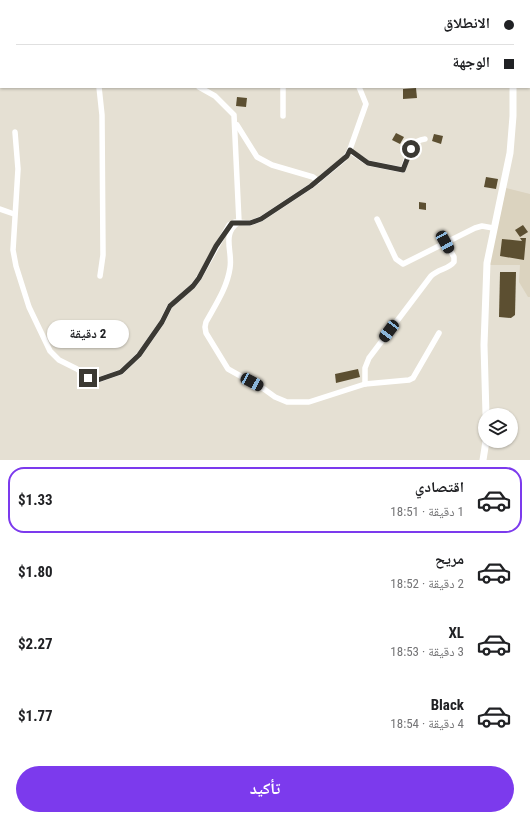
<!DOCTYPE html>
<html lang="ar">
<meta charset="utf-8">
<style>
:root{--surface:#fff;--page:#f6f6f6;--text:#202124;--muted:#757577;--line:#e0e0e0;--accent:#7c3aed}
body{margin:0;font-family:"Roboto Condensed","Noto Naskh Arabic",sans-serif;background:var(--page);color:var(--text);direction:rtl;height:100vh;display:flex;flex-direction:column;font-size:15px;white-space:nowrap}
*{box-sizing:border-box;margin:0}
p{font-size:13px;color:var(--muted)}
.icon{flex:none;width:22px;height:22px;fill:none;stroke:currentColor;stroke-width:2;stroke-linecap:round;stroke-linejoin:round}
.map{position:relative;height:460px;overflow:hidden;direction:ltr}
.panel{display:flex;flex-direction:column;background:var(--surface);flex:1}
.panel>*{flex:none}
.top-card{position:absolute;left:0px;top:0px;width:530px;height:88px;box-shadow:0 1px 3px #0004;direction:rtl;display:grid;align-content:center;height:88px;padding:0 16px;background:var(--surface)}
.controls{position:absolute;left:478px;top:408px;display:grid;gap:8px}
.controls a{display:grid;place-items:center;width:40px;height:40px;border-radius:50%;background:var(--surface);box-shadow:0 1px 3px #0004;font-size:20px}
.end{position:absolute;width:18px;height:18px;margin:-9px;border:5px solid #3b3933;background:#fff;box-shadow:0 0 0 2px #fff}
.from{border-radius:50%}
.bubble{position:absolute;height:28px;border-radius:14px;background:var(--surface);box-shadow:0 1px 3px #0004;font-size:13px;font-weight:700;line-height:28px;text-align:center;direction:rtl}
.car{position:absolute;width:12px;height:24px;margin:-12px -6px;border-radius:5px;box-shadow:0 0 3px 1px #0007;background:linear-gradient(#222 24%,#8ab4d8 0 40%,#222 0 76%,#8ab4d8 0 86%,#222 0)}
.top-card b{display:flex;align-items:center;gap:14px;height:38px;font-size:15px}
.top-card b+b{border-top:1px solid var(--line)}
.top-card i{width:10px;height:10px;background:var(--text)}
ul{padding:7px 0 0;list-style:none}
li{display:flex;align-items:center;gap:12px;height:66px;margin:0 8px 6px;padding:0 8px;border:2px solid transparent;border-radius:16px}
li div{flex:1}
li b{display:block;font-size:15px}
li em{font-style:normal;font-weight:700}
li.active{border-color:var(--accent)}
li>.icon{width:36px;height:36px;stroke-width:1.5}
.cta{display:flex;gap:8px;margin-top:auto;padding:8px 16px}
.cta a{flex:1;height:46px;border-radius:24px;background:var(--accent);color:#fff;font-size:16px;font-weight:700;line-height:46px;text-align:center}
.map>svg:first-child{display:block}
.built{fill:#dbd3bf}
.building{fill:#5c4f31}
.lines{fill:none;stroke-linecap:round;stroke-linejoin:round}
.service{stroke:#fff;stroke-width:2.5}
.minor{stroke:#fff;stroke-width:5.5}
.secondary{stroke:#fff;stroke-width:7}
.route{stroke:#3b3933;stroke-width:5}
</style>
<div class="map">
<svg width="530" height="460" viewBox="0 0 530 460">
<rect width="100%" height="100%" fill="#e5e0d3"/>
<!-- built -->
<polygon class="built" points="506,188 530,194 530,297 528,297 519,282 520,265 489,265"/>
<!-- building -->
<g class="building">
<polygon points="416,88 417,98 403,99 403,89"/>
<polygon points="237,97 247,98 246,107 236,106"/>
<polygon points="396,133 404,137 400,144 392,140"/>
<polygon points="434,134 443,136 441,144 432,141"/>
<polygon points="486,177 498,179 496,189 484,187"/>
<polygon points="419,202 426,203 426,210 419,209"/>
<polygon points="523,225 528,232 520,237 515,230"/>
<polygon points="520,238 526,238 524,260 500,256 502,239 522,241"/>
<polygon points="500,272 516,272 515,315 511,318 499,317"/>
<polygon points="358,369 360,377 336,383 335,374"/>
</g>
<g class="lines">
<!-- service -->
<g class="service">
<polyline points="286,0 286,1"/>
<polyline points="160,1 160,0"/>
</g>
<!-- minor -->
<g class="minor">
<polyline points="93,0 93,1"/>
<polyline points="259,0 259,1"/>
<polyline points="188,1 188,0"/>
<polyline points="362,1 362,0"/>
<polyline points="99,87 102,115 103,255 100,276"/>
<path d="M199 87 215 96 234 115 239 222C221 234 233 251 230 268 227 288 216 304 206 322L205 327 206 333 228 369 264 389 275 397 287 402H309L365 384 409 380 413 378 439 333"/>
<polyline points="283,116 283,87"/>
<polyline points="237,125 257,157 272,165 313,177 318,181"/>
<polyline points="15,132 18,169 13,250 16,266 29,307 50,351 59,360 77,369 91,381 95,381 121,372 139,355 162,322 170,306 193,286 199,278 229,225 235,222 250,223 261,219 311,186 344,159 349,152 366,104 359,87"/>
<path d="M350 151 368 163 403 170C407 158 410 140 425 139"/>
<polyline points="0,209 14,214"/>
<polyline points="377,219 396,259 403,264 475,228 482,226 493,228"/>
<path d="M365 384V368L369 358 431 276C438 269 449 269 454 262V257L445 242"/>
</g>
<!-- secondary -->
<g class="secondary">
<polyline points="515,1 516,0"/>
<polyline points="486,415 484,345 487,263 510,153 513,116 513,87"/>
<polyline points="483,460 486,441"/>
</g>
</g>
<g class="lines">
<!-- route -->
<polyline class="route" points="88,378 95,381 121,372 139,355 162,322 170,306 193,286 199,278 216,246 232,223 250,223 261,219 311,186 347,156 350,150 368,163 403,170 411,149"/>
</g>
</svg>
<div class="controls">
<a><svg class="icon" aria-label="layers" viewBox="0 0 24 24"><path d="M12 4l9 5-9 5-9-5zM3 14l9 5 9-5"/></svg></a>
</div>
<i class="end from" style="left:411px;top:149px"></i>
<i class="end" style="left:88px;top:378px"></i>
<div class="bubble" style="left:47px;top:320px;width:82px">2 دقيقة</div>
<i class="car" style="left:445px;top:242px;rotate:151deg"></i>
<i class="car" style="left:389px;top:331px;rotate:217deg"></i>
<i class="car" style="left:252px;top:382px;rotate:118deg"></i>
<div class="top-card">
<b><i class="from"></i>الانطلاق</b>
<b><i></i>الوجهة</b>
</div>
</div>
<section class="panel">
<ul>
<li class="active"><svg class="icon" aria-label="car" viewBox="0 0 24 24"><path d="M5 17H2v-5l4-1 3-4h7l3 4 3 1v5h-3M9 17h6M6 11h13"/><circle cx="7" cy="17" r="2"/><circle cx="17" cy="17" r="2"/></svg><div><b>اقتصادي</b><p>1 دقيقة · 18:51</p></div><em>$1.33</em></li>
<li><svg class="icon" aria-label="car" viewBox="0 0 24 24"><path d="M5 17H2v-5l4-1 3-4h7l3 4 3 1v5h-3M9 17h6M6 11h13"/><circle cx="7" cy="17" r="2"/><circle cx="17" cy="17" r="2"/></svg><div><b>مريح</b><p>2 دقيقة · 18:52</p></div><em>$1.80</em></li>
<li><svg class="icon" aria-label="car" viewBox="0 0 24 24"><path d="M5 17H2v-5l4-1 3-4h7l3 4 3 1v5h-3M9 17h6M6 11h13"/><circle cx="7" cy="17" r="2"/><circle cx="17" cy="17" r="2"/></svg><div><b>XL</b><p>3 دقيقة · 18:53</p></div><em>$2.27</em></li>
<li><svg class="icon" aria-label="car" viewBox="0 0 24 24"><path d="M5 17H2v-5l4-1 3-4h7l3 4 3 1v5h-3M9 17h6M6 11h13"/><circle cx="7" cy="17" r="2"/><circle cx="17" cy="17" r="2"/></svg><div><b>Black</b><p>4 دقيقة · 18:54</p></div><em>$1.77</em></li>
</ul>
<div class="cta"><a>تأكيد</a></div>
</section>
